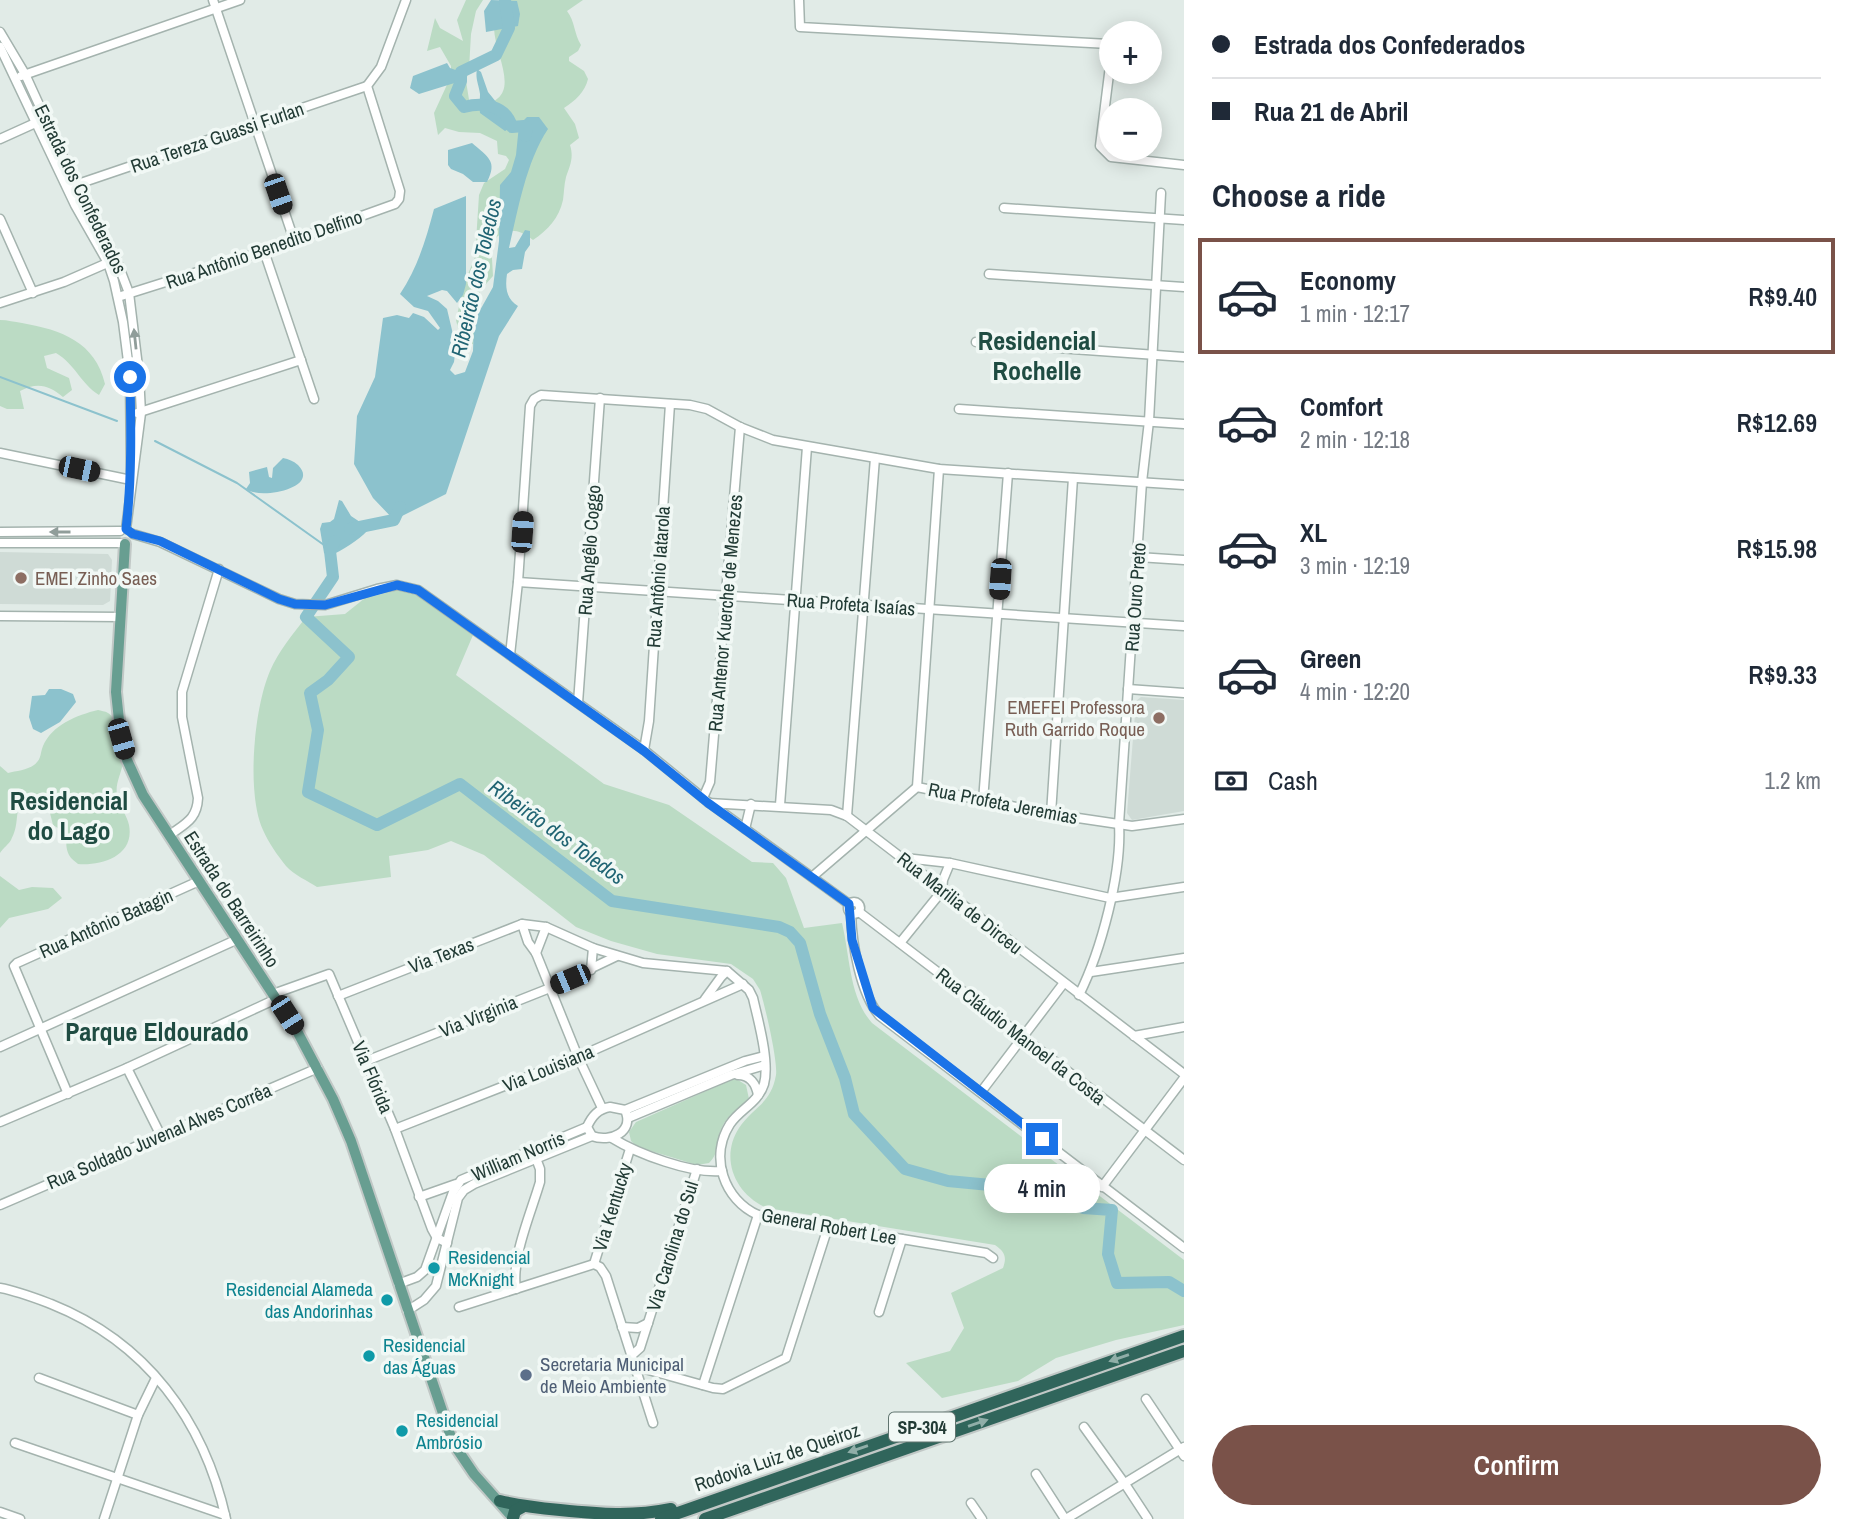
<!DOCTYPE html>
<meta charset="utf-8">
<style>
:root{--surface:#fff;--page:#f2f2f3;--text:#1f2937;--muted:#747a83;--line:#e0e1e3;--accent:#7a5249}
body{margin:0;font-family:"Archivo Narrow",sans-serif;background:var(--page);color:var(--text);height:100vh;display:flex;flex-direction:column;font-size:26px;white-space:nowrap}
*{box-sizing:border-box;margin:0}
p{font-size:23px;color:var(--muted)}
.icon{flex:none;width:38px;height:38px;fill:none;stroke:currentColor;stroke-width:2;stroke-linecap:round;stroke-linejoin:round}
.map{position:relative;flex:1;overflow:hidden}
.side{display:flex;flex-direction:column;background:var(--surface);width:665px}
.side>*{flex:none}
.banner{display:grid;align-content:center;height:154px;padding:0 28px;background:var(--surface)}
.controls{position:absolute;left:1099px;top:21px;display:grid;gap:14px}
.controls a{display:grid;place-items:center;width:63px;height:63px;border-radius:50%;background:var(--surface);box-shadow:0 4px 18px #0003;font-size:35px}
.end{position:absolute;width:32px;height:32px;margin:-16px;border:9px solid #1a73e8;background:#fff;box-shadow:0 0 0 4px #fff}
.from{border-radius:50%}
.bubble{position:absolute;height:49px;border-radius:24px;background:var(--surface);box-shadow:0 4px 18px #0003;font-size:23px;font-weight:600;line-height:49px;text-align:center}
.car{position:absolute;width:21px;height:42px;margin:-21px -10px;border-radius:9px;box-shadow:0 0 5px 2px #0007;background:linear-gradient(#222 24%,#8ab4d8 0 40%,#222 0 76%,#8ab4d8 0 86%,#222 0)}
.banner b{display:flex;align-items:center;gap:24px;height:66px;font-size:26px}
.banner b+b{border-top:2px solid var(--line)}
.banner i{width:18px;height:18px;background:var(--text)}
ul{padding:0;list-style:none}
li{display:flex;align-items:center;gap:21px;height:116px;margin:0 14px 10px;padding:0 14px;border:4px solid transparent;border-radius:0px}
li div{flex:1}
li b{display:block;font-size:26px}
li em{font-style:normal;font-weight:600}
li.current{border-color:var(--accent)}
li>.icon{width:63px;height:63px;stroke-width:1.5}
h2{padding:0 28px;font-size:32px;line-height:84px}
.pay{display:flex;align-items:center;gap:18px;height:77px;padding:0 28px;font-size:26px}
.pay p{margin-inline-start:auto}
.primary-button{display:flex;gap:14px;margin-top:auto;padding:14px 28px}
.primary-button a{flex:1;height:80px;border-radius:42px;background:var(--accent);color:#fff;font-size:28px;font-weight:600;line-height:80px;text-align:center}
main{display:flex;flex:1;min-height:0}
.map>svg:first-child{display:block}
.built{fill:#cfdbd6}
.green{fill:#bbdbc4}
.water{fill:#8cc2cd}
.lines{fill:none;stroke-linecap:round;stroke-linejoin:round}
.stream{stroke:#8cc2cd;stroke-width:2}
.river{stroke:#8cc2cd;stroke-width:12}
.minor-casing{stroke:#a4b3ae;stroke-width:11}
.major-casing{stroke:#c1c8c6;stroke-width:14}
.highway-casing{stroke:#c1c8c6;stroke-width:16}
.minor{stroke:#fff;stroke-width:8}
.major{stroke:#689e91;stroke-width:10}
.highway{stroke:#30655b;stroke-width:12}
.oneway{fill:#909d9a}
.oneway2{fill:#90aea8}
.route{stroke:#1a73e8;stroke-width:9}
.education-dot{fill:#8d6e63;stroke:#f1f8f5;stroke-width:2.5}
.culture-dot{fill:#0f9aa8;stroke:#f1f8f5;stroke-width:2.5}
.service-dot{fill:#5c6f8a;stroke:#f1f8f5;stroke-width:2.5}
.labels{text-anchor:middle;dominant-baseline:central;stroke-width:7;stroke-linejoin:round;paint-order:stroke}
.shield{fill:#f1f8f5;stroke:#60746f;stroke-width:2}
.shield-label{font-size:18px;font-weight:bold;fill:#223b35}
.street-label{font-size:19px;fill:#223b35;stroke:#f1f8f5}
.education-label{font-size:19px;fill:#785e54;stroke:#f1f8f5;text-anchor:start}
.culture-label{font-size:19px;fill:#0d838f;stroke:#f1f8f5;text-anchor:start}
.service-label{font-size:19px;fill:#4e5e75;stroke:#f1f8f5;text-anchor:start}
.water-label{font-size:21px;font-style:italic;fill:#206473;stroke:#f1f8f5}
.district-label{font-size:26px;font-weight:bold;fill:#1f4c42;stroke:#f1f8f5}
</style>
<main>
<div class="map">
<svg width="1184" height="1519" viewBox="0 0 1184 1519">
<rect width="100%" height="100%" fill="#e1ebe7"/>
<!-- built -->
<g class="built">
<polygon points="0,552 108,554 112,560 110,601 103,605 0,604"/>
<polygon points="1141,697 1184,700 1184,811 1132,820 1127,813 1136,701"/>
</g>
<!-- green -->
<g class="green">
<path d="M466 0H483L476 11 471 34 469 69 466 81 470 106C529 104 495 60 494 28L510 0H583L567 11C575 21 574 34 581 45L578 51 569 57V61L584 71 588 79C585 92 575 101 564 108L575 124 579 138 570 145C574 158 570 165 566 177 564 185 564 193 563 200 559 218 548 230 533 240 517 228 506 227 491 242L493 276C484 286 474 297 473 311 472 324 477 330 473 344L462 345 456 320 464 284 475 257 479 195 484 183 505 169 509 160 506 156 498 154 497 141 480 133 459 132 445 128 438 135 434 113 451 76V66L440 47 427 51 435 18 440 28 463 41 457 20Z"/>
<path d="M0 320C8 320 14 322 22 323 62 330 95 342 105 384L99 395C81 384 75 364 56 353L44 356 47 368 69 378 72 390 63 397C49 385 37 382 20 391L24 409H7L0 406Z"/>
<path d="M398 590 420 596 473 635 456 675 604 784 669 805 752 862 773 863 786 878 804 928 842 923C850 956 849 997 872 1023L1184 1260V1325L1116 1340 1056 1358 1018 1381 942 1398 906 1363 950 1351 964 1328 951 1293 1003 1268C1007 1257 1005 1252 995 1245L767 1208C736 1195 719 1159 739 1128 753 1107 771 1104 776 1075 778 1061 765 1006 760 990L753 979 731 964 657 954 611 941 576 927 484 855 451 841 428 850 389 856 391 877 317 887C308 881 294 875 286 866 278 856 268 842 263 830 246 793 254 708 270 671 278 652 293 634 306 617L345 614 365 598Z"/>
<path d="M98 710C101 711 105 711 108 713 118 718 124 753 123 763 121 774 115 784 117 795 119 806 127 815 129 825 135 856 101 866 78 864 75 861 71 859 69 855 62 840 74 837 53 825L50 813 53 799 43 793C6 802 24 817 11 840 9 844 3 848 0 853V766L8 773C16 771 27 770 34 765 42 759 40 753 43 746 52 725 77 715 98 710Z"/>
<polygon points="0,876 19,890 32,887 53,888 62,898 48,909 9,918 0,928"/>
<path d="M731 1080H738L746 1085 749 1099C739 1109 728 1114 722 1127 716 1139 720 1153 709 1163L697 1165 638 1147 631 1141 629 1132 636 1122Z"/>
</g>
<!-- water -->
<g class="water">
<polygon points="491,0 517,1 520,14 518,26 486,32 484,11"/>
<polygon points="447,63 450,68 461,72 461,81 419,94 410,88 413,76"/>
<path d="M477 69 481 72 488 92 509 118 512 127 505 131 480 113C479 106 480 101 480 94 479 85 475 79 477 69Z"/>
<path d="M527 117H539L548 129C526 162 518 210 509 248L515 247 525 230 530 231V245L525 252 522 269 513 270 507 274C505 287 506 299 518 306L499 336 446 494 394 520 373 498 354 464 357 416 375 377 383 318 397 315 409 318 413 313 424 317 438 330 440 328 428 311 414 307 400 294C418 267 426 239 434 209L466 196V284L463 295 457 303 447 291 442 290 427 296 438 301 447 309 456 347 454 362 450 370 455 375 465 372 473 351 474 321 493 287 499 241 500 185 511 172 516 155 519 125Z"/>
<path d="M472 143C488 157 498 161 487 182H473L463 174 451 169 448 165V150Z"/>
<path d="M283 458C289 459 293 461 298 465 321 488 260 500 246 489L250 483 249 472 267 467 269 477 272 478 273 468Z"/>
<path d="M339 500 342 501 351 516 366 526 367 531C359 540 341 551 330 556L324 553 320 529 322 523 330 522 334 519Z"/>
<polygon points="49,689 61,689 73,694 76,702 60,722 41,733 33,729 29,717 32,696 45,695"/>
</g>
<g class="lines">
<!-- stream -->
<g class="stream">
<polyline points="0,377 117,421"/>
<polyline points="155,441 237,483 324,545"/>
</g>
<!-- river -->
<g class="river">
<path d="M505 0 509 28 496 55 461 72V81L455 96 464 107C483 102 506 105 512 127L524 126 527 129 525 136"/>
<polyline points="350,529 394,520 400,507"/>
<polyline points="335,541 330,551 333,577 306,617 349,657 328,680 310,693 318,730 308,792 377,825 460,784 612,901 779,927 790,932 800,943 820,1014 845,1078 854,1114 905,1169 948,1181 1064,1192 1083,1208 1112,1210 1108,1254 1117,1283 1169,1282 1184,1291"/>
</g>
<defs>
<g id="minor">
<polyline points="213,0 294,240"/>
<polyline points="799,0 800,27 1109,44 1111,48"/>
<polyline points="0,32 25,74 83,201 116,259 129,293 139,375 141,413 126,529"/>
<polyline points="0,47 75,205 108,263 114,281 123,322 130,377 131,473"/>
<polyline points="1111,58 1100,146 1111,157 1184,165"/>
<polyline points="21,76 240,0"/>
<polyline points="0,139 42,120"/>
<polyline points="72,186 367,86"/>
<polyline points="1004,208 1184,220"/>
<polyline points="0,219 33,293"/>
<polyline points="264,251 314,399"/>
<polyline points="989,274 1184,287"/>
<polyline points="118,297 264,251 395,204 399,199 400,191 367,86 381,67 406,0"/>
<polyline points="0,303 64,282 112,261"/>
<polyline points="976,342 1184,357"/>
<polyline points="959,409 1184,424"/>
<polyline points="137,413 301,360"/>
<polyline points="0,453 131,480"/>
<polyline points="0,532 120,531"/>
<polyline points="133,534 160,542 279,599 295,604 325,605 377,589 397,585 418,590 644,750 708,802 849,904"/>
<polyline points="0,543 120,543"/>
<polyline points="1138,557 1184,560"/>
<polyline points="518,582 1184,626"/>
<polyline points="0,616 121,617"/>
<polyline points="510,655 518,582 530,406 534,399 541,395 690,405 707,409 740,427 773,440 939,469 1184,485"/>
<polyline points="1128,689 1184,693"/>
<polyline points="578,703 600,398"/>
<polyline points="644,750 649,721 670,404"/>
<polyline points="917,787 939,469"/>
<polyline points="703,798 710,782 740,427"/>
<polyline points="983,801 1008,473"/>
<polyline points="709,803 831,810 847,816 1184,1074"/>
<polyline points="780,805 807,447"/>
<polyline points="1051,814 1073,478"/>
<polyline points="847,816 875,458"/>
<polyline points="745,829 751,804"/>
<path d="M170 835C186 823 197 819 198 798L182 717V692L219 569"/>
<polyline points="905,858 950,863 1110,898 1184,887"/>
<polyline points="812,877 917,787 1051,814 1132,826 1184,819"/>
<circle cx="854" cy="908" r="6"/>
<polyline points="859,912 1184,1160"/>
<path d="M851 914C852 943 860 994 880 1016L1184 1248"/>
<polyline points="522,924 528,942 536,953 578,1057 602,1108"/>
<polyline points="900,943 942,891 943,880 950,863"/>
<polyline points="536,953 546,927"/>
<polyline points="591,970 593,948"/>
<polyline points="1091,972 1184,958"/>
<polyline points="273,994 329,974 395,1129 432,1229 437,1238 447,1243"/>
<path d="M1079 995C1101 951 1122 873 1119 824L1142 482 1149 421 1161 193"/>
<path d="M338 996 522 924 546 927 593 948 643 963 727 971 749 990 753 998C758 1020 770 1062 764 1084 758 1103 740 1109 730 1124 709 1157 724 1200 758 1215L986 1253 993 1258"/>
<polyline points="705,999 721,977 727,971"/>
<polyline points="1134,1036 1184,1027"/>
<polyline points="0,1047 238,939"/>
<polyline points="366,1061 550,988 617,956"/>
<polyline points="127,1068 161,1136"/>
<path d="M738 1075C750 1075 756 1084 758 1095"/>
<polyline points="981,1092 1063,984"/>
<polyline points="68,1094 14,966 17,963 199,881"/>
<path d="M610 1107 625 1110C635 1132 610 1143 592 1136L587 1127C592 1116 598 1109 610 1107Z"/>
<polyline points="625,1110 745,1061 764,1056"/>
<polyline points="628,1118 731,1075 765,1065"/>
<polyline points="0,1122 127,1068 276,999"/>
<polyline points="395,1129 578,1057 743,984"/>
<path d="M612 1138C638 1154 691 1174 722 1171"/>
<polyline points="1102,1187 1184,1078"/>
<polyline points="419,1197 456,1184"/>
<polyline points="0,1205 318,1068"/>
<polyline points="594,1264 600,1267 606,1276 653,1423"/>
<polyline points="594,1264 630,1149"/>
<polyline points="398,1284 417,1277 425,1270 453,1192 461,1180 587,1127"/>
<path d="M0 1288C17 1291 35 1298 51 1304 146 1342 204 1420 226 1519"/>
<path d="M516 1289C511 1258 531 1213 540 1182V1169L534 1153"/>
<polyline points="459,1307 594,1264"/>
<polyline points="407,1311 424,1300 436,1286 458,1198 464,1190 474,1184 592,1136"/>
<polyline points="879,1312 902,1239"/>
<polyline points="622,1327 638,1328 648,1323"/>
<polyline points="631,1356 640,1348 697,1169"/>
<polyline points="634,1366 713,1388 723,1389 786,1358 828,1227"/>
<polyline points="39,1378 138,1415"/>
<polyline points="703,1385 758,1215"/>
<polyline points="1146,1399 1184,1456"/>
<polyline points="1084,1427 1125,1484 1148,1519"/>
<polyline points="15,1443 225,1515"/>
<polyline points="1036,1474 1065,1519"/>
<polyline points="971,1503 982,1519"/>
<polyline points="0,1512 20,1519"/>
<polyline points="104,1519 138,1415 156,1378"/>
<polyline points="1066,1519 1184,1447"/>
</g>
<polyline id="major" points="125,544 116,692 121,739 127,760 143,795 297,1031 333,1099 351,1141 453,1443 474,1474 514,1519"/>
<g id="highway">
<path d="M500 1501C520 1506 540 1508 560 1510 600 1514 632 1517 671 1509"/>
<polyline points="513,1518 515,1511 524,1506"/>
<polyline points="661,1519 1184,1336"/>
<polyline points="705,1519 1184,1351"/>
</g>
</defs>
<!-- minor casing -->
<use href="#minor" class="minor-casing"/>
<!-- major casing -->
<use href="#major" class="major-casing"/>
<!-- highway casing -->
<use href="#highway" class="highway-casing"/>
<!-- minor -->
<use href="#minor" class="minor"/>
<!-- major -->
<use href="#major" class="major"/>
<!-- highway -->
<use href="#highway" class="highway"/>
</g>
<!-- one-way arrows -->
<defs><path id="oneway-solid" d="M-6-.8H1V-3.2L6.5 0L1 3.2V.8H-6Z" transform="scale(1.75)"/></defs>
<g class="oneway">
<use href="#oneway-solid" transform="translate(135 339) rotate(-96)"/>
<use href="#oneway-solid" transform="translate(60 532) rotate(-180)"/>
</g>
<g class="oneway2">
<use href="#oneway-solid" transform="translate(1119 1358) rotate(161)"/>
<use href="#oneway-solid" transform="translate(978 1423) rotate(-19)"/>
<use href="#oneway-solid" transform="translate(858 1449) rotate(161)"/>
</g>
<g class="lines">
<!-- route -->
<path class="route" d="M130 377C131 428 132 479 126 529L133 534 160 541 279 599 295 604 325 605 397 585 418 590 644 751 708 803 849 904 852 940 873 1008 1042 1139"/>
</g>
<!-- markers -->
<g class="education-dot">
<circle cx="21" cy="578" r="7"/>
<circle cx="1159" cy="718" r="7"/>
</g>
<g class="culture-dot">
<circle cx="434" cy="1268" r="7"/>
<circle cx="387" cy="1300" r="7"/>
<circle cx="369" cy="1356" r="7"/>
<circle cx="402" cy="1431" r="7"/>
</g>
<circle class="service-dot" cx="526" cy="1375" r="7"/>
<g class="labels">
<!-- shield labels -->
<rect class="shield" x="889" y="1412.5" width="66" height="29" rx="5"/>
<g class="shield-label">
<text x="922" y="1427">SP-304</text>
</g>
<!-- street labels -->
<g class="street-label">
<text transform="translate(217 137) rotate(-19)">Rua Tereza Guassi Furlan</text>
<text transform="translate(81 189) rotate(64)">Estrada dos Confederados</text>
<text transform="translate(264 249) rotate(-19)">Rua Antônio Benedito Delfino</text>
<text transform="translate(589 550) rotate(-86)">Rua Angêlo Coggo</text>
<text transform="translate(658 577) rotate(-86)">Rua Antônio Iatarola</text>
<text transform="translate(1135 597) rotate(-86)">Rua Ouro Preto</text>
<text transform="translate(851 604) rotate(4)">Rua Profeta Isaías</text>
<text transform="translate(725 613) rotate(-85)">Rua Antenor Kuerche de Menezes</text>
<text transform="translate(1003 803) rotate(11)">Rua Profeta Jeremias</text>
<text transform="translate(232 899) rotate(57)">Estrada do Barreirinho</text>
<text transform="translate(960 903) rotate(38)">Rua Marilia de Dirceu</text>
<text transform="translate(106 923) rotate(-24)">Rua Antônio Batagin</text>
<text transform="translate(441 955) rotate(-21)">Via Texas</text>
<text transform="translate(478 1016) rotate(-22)">Via Virginia</text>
<text transform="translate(1021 1036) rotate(38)">Rua Cláudio Manoel da Costa</text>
<text transform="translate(548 1068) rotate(-22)">Via Louisiana</text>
<text transform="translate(373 1077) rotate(67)">Via Flórida</text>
<text transform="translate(159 1136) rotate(-23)">Rua Soldado Juvenal Alves Corrêa</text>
<text transform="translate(518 1156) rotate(-23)">William Norris</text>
<text transform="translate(612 1207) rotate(-73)">Via Kentucky</text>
<text transform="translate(829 1226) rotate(10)">General Robert Lee</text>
<text transform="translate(672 1246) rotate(-73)">Via Carolina do Sul</text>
<text transform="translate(777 1457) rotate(-19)">Rodovia Luiz de Queiroz</text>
</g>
<!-- education labels -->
<g class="education-label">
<text x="35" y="578">EMEI Zinho Saes</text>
<text x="1145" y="707" text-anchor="end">EMEFEI Professora<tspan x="1145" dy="22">Ruth Garrido Roque</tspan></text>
</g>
<!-- culture labels -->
<g class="culture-label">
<text x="448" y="1257">Residencial<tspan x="448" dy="22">McKnight</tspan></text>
<text x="373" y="1289" text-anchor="end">Residencial Alameda<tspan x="373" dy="22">das Andorinhas</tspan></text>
<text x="383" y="1345">Residencial<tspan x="383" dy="22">das Águas</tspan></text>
<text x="416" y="1420">Residencial<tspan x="416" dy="22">Ambrósio</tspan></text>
</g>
<!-- service labels -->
<g class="service-label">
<text x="540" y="1364">Secretaria Municipal<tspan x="540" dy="22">de Meio Ambiente</tspan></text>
</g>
<!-- water labels -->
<g class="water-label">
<text transform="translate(476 278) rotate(-77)">Ribeirão dos Toledos</text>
<text transform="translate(557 832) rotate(36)">Ribeirão dos Toledos</text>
</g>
<!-- district labels -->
<g class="district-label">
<text x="1037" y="340">Residencial<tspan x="1037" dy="30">Rochelle</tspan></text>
<text x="69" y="800">Residencial<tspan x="69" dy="30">do Lago</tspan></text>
<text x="157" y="1031">Parque Eldourado</text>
</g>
</g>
</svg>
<div class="controls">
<a>+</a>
<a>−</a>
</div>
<i class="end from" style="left:130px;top:377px"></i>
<i class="end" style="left:1042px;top:1139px"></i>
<div class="bubble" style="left:984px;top:1164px;width:116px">4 min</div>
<i class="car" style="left:278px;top:194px;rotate:161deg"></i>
<i class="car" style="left:79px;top:469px;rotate:102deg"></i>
<i class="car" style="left:522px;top:532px;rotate:4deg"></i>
<i class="car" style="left:1000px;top:579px;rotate:184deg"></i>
<i class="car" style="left:121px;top:739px;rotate:164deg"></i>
<i class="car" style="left:570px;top:979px;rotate:247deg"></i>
<i class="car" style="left:287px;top:1015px;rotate:147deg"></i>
</div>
<section class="side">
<div class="banner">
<b><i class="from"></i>Estrada dos Confederados</b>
<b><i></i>Rua 21 de Abril</b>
</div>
<h2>Choose a ride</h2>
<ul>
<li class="current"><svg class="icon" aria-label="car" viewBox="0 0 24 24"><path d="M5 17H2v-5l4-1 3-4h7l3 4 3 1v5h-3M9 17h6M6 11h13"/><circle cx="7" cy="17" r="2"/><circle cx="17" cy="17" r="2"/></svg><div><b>Economy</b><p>1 min · 12:17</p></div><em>R$9.40</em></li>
<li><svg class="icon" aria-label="car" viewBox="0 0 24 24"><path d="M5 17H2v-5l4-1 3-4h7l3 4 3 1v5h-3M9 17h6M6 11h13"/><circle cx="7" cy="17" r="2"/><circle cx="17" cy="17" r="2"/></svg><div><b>Comfort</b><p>2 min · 12:18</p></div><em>R$12.69</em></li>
<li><svg class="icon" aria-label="car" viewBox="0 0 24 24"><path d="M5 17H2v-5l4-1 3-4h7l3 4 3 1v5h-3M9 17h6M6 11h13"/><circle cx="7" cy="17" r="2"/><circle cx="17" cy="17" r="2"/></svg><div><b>XL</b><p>3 min · 12:19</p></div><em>R$15.98</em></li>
<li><svg class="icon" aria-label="car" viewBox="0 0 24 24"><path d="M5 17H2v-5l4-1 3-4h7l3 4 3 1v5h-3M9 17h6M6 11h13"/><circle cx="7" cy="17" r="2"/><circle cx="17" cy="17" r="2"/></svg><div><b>Green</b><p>4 min · 12:20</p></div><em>R$9.33</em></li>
</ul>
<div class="pay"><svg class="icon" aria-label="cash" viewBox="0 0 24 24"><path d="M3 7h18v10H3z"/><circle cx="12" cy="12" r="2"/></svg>Cash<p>1.2 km</p></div>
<div class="primary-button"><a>Confirm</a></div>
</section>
</main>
